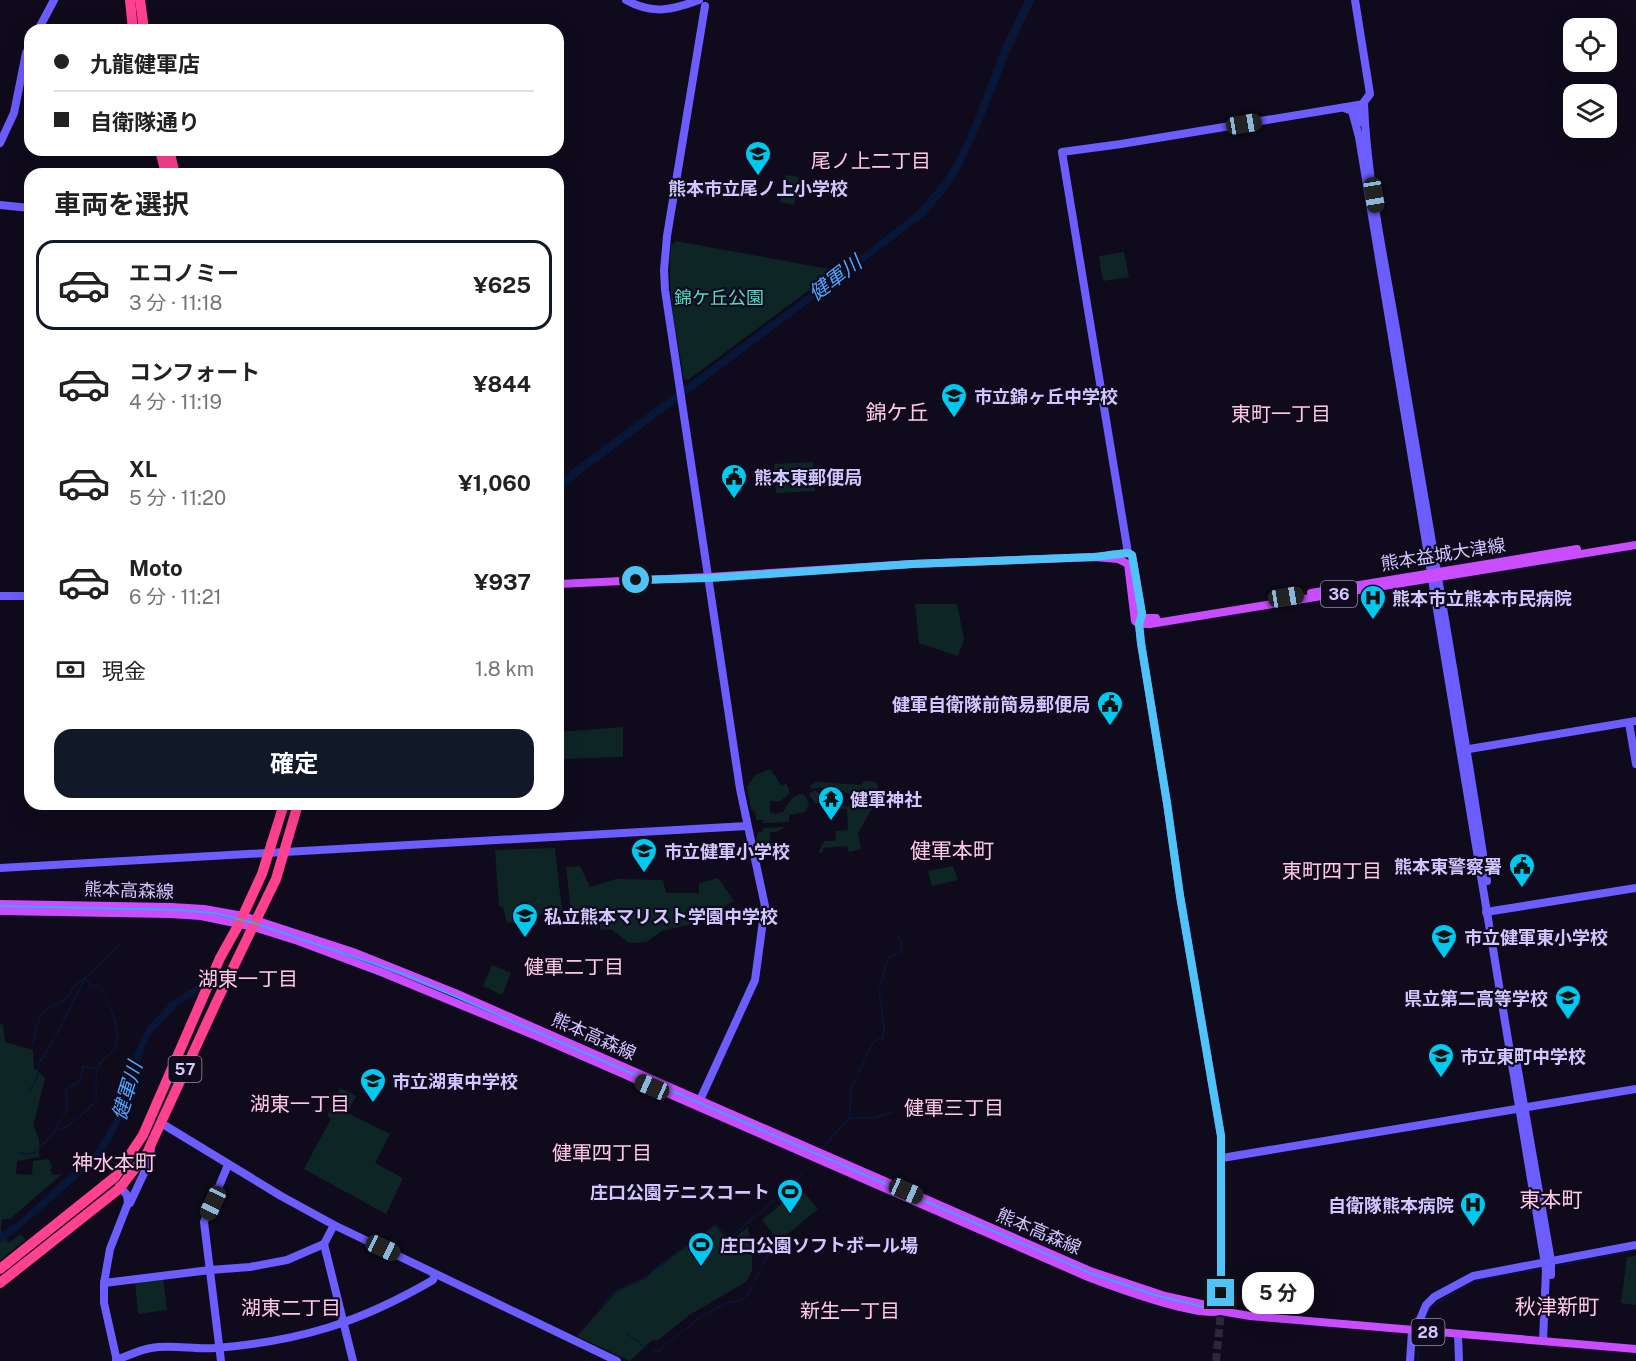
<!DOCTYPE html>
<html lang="ja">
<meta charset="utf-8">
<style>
:root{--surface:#fff;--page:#f2f2f2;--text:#222;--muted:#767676;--line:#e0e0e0;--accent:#111827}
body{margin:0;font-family:"Public Sans","Noto Sans JP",sans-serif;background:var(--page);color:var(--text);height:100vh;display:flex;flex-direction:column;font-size:22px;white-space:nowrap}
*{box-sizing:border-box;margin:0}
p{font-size:20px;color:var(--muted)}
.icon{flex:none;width:33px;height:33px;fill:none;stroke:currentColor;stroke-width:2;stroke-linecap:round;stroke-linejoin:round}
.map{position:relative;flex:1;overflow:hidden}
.panel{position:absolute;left:24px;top:168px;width:540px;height:642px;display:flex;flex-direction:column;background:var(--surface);border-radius:18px;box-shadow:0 6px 24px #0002}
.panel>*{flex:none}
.top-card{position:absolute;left:24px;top:24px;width:540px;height:132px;border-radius:18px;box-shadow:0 6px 24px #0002;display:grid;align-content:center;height:132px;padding:0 30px;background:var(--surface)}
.buttons{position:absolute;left:1563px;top:18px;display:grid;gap:12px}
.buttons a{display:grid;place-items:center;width:54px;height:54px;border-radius:12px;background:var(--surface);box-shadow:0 6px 24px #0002;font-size:30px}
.end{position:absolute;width:27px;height:27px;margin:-14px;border:8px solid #4fc3f7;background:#111;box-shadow:0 0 0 3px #111}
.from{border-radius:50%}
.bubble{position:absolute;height:42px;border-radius:18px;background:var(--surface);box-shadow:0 6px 24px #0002;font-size:20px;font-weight:700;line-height:42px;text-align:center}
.car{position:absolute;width:18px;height:36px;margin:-18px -9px;border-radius:8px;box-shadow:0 0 4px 2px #0007;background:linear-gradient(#222 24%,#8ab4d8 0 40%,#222 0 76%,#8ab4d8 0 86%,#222 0)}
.top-card b{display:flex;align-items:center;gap:21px;height:57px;font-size:22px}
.top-card b+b{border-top:2px solid var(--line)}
.top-card i{width:15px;height:15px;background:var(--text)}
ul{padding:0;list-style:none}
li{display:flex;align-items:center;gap:18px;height:90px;margin:0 12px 9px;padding:0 18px;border:3px solid transparent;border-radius:18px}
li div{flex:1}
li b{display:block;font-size:22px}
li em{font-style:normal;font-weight:700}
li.on{border-color:var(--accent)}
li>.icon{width:54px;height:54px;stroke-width:1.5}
h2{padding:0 30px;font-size:27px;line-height:72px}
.pay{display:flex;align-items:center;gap:15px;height:66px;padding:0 30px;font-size:22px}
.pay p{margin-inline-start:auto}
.action{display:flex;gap:12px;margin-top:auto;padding:12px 30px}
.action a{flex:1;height:69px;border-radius:18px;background:var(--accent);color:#fff;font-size:24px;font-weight:700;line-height:69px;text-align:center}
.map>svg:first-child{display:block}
.green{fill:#0e2526}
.water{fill:#081638}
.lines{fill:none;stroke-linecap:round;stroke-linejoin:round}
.stream{stroke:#081638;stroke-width:1.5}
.secondary-tunnel{stroke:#2c273e;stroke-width:8;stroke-dasharray:8 4;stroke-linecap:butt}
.secondary{stroke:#6c5dff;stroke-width:8}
.primary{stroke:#c94dff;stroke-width:8}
.highway{stroke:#ff418f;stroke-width:10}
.tram{stroke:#00c9f1;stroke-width:1.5}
.route{stroke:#4fc3f7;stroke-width:8}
.labels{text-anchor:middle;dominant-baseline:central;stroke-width:4.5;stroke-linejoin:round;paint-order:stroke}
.shield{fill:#0f0b1c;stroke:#978ebb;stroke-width:1.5}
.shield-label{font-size:16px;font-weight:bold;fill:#d1c6ff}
.poi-label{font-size:18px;font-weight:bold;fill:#d1c6ff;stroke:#0f0b1c;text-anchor:start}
.park-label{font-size:18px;fill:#53dec5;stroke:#0f0b1c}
.street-label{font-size:18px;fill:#d1c6ff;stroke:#0f0b1c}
.neighbourhood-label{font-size:20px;fill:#ffc8e7;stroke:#0f0b1c}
.water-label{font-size:20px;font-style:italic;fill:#54a4ff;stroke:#0f0b1c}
.quarter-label{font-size:21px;fill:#ffc8e7;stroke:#0f0b1c}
</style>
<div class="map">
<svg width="1636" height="1361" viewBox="0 0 1636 1361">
<rect width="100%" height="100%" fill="#0f0b1c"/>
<!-- green -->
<g class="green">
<polygon points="785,175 799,177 794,205 780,202"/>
<path d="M676 241 829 269 832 273 688 380 684 379C677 335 666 291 671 246Z"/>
<polygon points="1124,252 1129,277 1103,281 1099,256"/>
<polygon points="813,462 815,491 776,493 774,464"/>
<polygon points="915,604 957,604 964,639 958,656 919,643"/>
<polygon points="623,727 623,757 558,759 558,732"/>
<path d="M770 769 781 785 786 784 789 789V793L781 801H770V812L775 814 783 812C788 804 792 795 802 794L806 797 809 805 805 812 789 815V822L763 823V820H756L755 812 751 810 747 787 755 775Z"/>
<path d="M863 781 875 782 878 787 875 803 858 833 861 849 849 852 847 846 823 848V852L818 853 824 841H835L836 831 848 830 847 809C840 808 830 810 825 804L815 803 809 795 810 793 815 790C826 800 834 808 850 806L853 802V797C842 788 825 786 812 789L809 786 816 782 862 785Z"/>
<polygon points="786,827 776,832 770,832 770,844 788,845 788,850 759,853 756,838 758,832 763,832 763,828"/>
<polygon points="555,848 562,911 544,917 542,914 507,923 503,907 499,906 495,850"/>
<polygon points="580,866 590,887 616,879 663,880 666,893 699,893 699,883 718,878 734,901 688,925 662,931 646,942 629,943 611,929 600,930 600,914 571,912 566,867"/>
<polygon points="953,866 958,880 932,886 928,871"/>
<polygon points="492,965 511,973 502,995 483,986"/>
<path d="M0 1024 3 1025 5 1042 33 1050 34 1068 45 1078 33 1126C40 1137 40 1144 39 1157L17 1161 16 1174 32 1175 33 1161 49 1159 52 1167 50 1170 53 1175 62 1174 10 1219H2L1 1230 8 1243 21 1234 25 1240 0 1260Z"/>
<polygon points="340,1088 356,1096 347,1113 390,1134 375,1163 403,1178 386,1214 304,1169 331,1119 327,1116"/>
<polygon points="800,1188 818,1209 779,1241 762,1220"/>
<polygon points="715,1225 729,1242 748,1227 752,1258 752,1270 746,1282 689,1315 658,1340 651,1341 630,1361 577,1336 617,1291 646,1278 659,1265"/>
<polygon points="1636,1256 1636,1305 1621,1303 1627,1257"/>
<polygon points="163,1277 167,1310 138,1314 135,1281"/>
</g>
<!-- water -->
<g class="water">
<polygon points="1025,0 1035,0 1011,49 984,117 962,166 949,187 926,215 578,476 558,494 558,481 562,477 859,257 917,212 946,177 957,158 973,123 1002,47"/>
<polygon points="202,982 196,994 177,1006 151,1034 143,1051 123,1117 106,1149 75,1180 18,1230 0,1243 0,1233 19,1221 97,1149 119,1112 135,1052 148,1026 171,1002"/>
</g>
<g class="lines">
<!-- stream -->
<g class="stream">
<path d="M32 1045C36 1034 36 1020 43 1012 53 1001 70 1005 72 988L85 978 120 944"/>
<polyline points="29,1092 37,1077 39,1063 49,1048 85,979"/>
<polyline points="850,1118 873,1118 893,1112"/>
<polyline points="55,1131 67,1109 66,1089 80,1081 83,1067 97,1068"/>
<polyline points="823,1147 850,1118 851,1089 872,1044 876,1040 883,1039 884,1027 879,990 888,958 901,953 901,942 898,936"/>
<path d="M20 1153 26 1154 35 1153 55 1131 66 1127 85 1112 96 1101C97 1089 94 1079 98 1067 100 1060 109 1056 114 1050 124 1033 108 1001 100 986H91L85 978"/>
<polyline points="1554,1266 1636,1250"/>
<polyline points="600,1307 614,1292 645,1277 716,1224 729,1239 795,1182 802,1173"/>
<polyline points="1424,1322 1432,1306 1473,1281 1544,1268"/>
<polyline points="628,1334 631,1337"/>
<polyline points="633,1338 642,1345"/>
<polyline points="646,1347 647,1348"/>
<polyline points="652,1350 659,1352 663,1346 702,1316 727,1303 741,1300 747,1296 771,1249 789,1243 803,1243"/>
<polyline points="591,1361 596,1357"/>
<polyline points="1418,1361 1418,1346"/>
</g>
<!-- secondary-tunnel -->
<polyline class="secondary-tunnel" points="1216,1361 1221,1311"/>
<!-- secondary -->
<g class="secondary">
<path d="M626 0C653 15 672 10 699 0"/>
<polyline points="1355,0 1370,94 1358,110 1358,123"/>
<polyline points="38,30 54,0"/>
<path d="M1364 104C1367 186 1388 276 1401 359 1430 533 1461 706 1487 881"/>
<polyline points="1344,108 1352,111 1359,137 1546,1270 1543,1341"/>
<polyline points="0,143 14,113 26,53 30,46"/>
<polyline points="0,205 30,208"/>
<polyline points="1128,553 1062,152 1121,144 1364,104"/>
<polyline points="0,596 30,596"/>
<polyline points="1142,614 1139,624 1141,643 1167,803 1180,895 1221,1136 1221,1311"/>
<polyline points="1629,723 1636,764"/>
<polyline points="1463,750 1636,721"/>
<polyline points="0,868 747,826"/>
<polyline points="1486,912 1636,888"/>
<polyline points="1517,1065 1551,1261 1551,1275"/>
<polyline points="700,1100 755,980 765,906 740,789 665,290 664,270 667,236 705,6"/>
<polyline points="161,1123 281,1196 334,1225 617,1361"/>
<polyline points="1222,1158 1636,1089"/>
<polyline points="130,1203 145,1171 151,1150"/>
<polyline points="324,1244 353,1361"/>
<polyline points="104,1283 210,1270 250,1267 287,1260 324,1244 334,1225"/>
<polyline points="1415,1331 1426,1305 1434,1297 1473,1276 1636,1245"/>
<polyline points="1458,1335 1459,1361"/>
<path d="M116 1360C128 1356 139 1350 151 1348 172 1344 195 1350 216 1348 300 1341 359 1323 433 1280L435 1274"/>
<polyline points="117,1361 104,1303 104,1283 110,1249 128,1203 127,1195 119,1186"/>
<polyline points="221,1361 204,1222 228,1165"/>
<polyline points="1410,1361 1412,1331"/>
</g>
<!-- primary -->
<g class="primary">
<polyline points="1109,555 1128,553 1132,555 1142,614 1144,618 1156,618"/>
<polyline points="558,584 709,577 912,564 1094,557 1118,559 1128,564 1135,621 1139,624 1150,624 1636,545"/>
<polyline points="1311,593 1577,549"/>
<polyline points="0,904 171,907 204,909 243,916 353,952 455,993 1090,1271 1165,1296 1215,1307 1221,1311 1250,1316 1636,1349"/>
<path d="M0 911 170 914 201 916 254 927 298 941 381 972 541 1038 1088 1277C1114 1287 1198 1318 1221 1311"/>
</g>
<!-- highway -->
<g class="highway">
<polyline points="130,0 133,30"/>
<polyline points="140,0 144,30"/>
<polyline points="160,150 166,174"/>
<polyline points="169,150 175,174"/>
<polyline points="0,1269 115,1177 143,1135 220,958 239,924 262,874 284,804"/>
<polyline points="0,1283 120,1188 147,1153 216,1003 276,879 298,804"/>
</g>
<!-- tram -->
<polyline class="tram" points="0,906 182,910 213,913 254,923 404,974 1090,1273 1155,1295 1207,1308"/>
</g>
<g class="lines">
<!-- route -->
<polyline class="route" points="636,580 710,578 912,564 1094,557 1128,553 1132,555 1142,614 1139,624 1141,643 1167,803 1180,896 1221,1136 1221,1293"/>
</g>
<!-- icons -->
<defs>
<symbol id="school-pin" viewBox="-11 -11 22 30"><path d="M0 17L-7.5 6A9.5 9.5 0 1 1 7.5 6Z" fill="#00c9f1" stroke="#0f0b1c"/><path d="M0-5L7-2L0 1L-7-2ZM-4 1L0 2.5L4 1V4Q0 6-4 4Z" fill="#111"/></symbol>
<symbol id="civic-pin" viewBox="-11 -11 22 30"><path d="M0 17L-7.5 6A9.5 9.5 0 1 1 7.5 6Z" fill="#00c9f1" stroke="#0f0b1c"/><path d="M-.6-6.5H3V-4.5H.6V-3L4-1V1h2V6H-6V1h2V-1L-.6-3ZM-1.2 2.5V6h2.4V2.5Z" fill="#111"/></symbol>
<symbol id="hospital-pin" viewBox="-11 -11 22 30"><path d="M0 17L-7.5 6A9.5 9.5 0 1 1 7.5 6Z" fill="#00c9f1" stroke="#0f0b1c"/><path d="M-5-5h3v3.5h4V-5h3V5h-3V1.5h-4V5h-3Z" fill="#111"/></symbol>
<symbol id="temple-pin" viewBox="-11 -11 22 30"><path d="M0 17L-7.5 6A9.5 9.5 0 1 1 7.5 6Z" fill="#00c9f1" stroke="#0f0b1c"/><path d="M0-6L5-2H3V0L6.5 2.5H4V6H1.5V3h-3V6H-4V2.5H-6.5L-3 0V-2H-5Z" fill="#111"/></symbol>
<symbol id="stadium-pin" viewBox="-11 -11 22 30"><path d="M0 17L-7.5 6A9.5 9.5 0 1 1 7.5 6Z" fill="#00c9f1" stroke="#0f0b1c"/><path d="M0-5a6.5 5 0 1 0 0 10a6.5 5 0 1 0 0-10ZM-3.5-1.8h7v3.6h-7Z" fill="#111"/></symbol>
</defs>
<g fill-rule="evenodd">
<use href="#school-pin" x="743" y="139" width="30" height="40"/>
<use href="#school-pin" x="939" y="381" width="30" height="40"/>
<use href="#civic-pin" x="719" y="462" width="30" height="40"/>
<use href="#hospital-pin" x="1358" y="583" width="30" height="40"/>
<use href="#civic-pin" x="1095" y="689" width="30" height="40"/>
<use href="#temple-pin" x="816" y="784" width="30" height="40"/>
<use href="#school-pin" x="629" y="836" width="30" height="40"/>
<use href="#civic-pin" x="1507" y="851" width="30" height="40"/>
<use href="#school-pin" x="510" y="901" width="30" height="40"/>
<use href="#school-pin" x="1429" y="922" width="30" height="40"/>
<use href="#school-pin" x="1553" y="983" width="30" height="40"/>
<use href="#school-pin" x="1426" y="1041" width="30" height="40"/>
<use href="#school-pin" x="358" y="1066" width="30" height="40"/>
<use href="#stadium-pin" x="775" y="1177" width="30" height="40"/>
<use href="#hospital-pin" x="1458" y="1190" width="30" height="40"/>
<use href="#stadium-pin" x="686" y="1230" width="30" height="40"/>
</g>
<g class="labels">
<!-- shield labels -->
<g class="shield">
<rect x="1321" y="581" width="36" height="26" rx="4.5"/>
<rect x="168.5" y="1056" width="33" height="26" rx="4.5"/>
<rect x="1411.5" y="1319" width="33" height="26" rx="4.5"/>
</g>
<g class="shield-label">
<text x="1339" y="594">36</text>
<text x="185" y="1069">57</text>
<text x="1428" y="1332">28</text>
</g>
<!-- poi labels -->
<g class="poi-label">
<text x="758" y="188" text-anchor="middle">熊本市立尾ノ上小学校</text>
<text x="974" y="396">市立錦ヶ丘中学校</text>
<text x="754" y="477">熊本東郵便局</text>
<text x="1392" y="598">熊本市立熊本市民病院</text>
<text x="1090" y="704" text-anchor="end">健軍自衛隊前簡易郵便局</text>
<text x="850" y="799">健軍神社</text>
<text x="664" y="851">市立健軍小学校</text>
<text x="1502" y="866" text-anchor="end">熊本東警察署</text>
<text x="544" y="916">私立熊本マリスト学園中学校</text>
<text x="1464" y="937">市立健軍東小学校</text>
<text x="1548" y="998" text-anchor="end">県立第二高等学校</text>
<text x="1460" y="1056">市立東町中学校</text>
<text x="392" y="1081">市立湖東中学校</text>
<text x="770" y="1192" text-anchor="end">庄口公園テニスコート</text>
<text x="1454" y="1205" text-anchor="end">自衛隊熊本病院</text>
<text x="720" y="1245">庄口公園ソフトボール場</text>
</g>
<!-- park labels -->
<g class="park-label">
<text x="719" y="297">錦ケ丘公園</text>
</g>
<!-- street labels -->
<g class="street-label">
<text transform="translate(1443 554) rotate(-9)">熊本益城大津線</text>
<text transform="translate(129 890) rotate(2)">熊本高森線</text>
<text transform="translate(594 1036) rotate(24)">熊本高森線</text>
<text transform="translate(1039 1231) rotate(23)">熊本高森線</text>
</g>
<!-- neighbourhood labels -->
<g class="neighbourhood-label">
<text x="871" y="161">尾ノ上二丁目</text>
<text x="1281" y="414">東町一丁目</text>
<text x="1332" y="871">東町四丁目</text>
<text x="574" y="967">健軍二丁目</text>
<text x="248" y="979">湖東一丁目</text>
<text x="300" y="1104">湖東一丁目</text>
<text x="954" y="1108">健軍三丁目</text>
<text x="602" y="1153">健軍四丁目</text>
<text x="291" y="1308">湖東二丁目</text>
<text x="850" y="1311">新生一丁目</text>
</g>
<!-- water labels -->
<g class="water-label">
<text transform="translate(835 278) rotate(-37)">健軍川</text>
<text transform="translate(127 1091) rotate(-73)">健軍川</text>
</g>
<!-- quarter labels -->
<g class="quarter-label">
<text x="897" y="412">錦ケ丘</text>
<text x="952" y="850">健軍本町</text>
<text x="114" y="1162">神水本町</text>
<text x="1551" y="1199">東本町</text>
<text x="1557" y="1306">秋津新町</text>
</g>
</g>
</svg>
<div class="buttons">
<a><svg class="icon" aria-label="locate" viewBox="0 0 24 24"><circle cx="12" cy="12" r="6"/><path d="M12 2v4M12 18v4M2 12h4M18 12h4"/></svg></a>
<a><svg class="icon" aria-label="layers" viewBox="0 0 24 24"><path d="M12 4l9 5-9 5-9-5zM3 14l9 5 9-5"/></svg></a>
</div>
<i class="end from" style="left:636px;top:580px"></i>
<i class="end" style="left:1221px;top:1293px"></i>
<div class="bubble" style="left:1242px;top:1272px;width:72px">5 分</div>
<i class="car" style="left:1244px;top:124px;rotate:81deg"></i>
<i class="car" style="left:1374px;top:195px;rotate:171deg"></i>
<i class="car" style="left:1286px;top:597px;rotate:81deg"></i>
<i class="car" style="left:652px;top:1087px;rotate:294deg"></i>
<i class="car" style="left:906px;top:1191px;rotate:114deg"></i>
<i class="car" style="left:213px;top:1203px;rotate:205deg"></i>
<i class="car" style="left:383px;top:1248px;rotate:115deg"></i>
<div class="top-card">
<b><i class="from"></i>九龍健軍店</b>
<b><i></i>自衛隊通り</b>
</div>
<section class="panel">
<h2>車両を選択</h2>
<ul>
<li class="on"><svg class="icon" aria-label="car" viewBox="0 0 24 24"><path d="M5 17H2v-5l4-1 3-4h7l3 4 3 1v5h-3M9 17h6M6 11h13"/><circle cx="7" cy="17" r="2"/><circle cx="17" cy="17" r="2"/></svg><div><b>エコノミー</b><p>3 分 · 11:18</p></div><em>¥625</em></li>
<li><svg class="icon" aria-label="car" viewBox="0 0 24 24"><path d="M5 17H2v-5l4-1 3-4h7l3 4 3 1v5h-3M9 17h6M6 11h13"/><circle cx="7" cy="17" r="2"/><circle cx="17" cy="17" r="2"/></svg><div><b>コンフォート</b><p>4 分 · 11:19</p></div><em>¥844</em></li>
<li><svg class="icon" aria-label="car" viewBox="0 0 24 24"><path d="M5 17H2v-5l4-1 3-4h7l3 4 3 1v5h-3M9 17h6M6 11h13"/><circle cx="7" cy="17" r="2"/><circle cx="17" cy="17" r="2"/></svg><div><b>XL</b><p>5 分 · 11:20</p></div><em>¥1,060</em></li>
<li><svg class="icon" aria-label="car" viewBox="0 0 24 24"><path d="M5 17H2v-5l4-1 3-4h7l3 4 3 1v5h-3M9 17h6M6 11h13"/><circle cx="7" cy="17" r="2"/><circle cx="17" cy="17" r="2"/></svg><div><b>Moto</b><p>6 分 · 11:21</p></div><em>¥937</em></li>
</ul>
<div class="pay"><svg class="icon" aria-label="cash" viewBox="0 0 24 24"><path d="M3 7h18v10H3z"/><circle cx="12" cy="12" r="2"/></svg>現金<p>1.8 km</p></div>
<div class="action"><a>確定</a></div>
</section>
</div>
